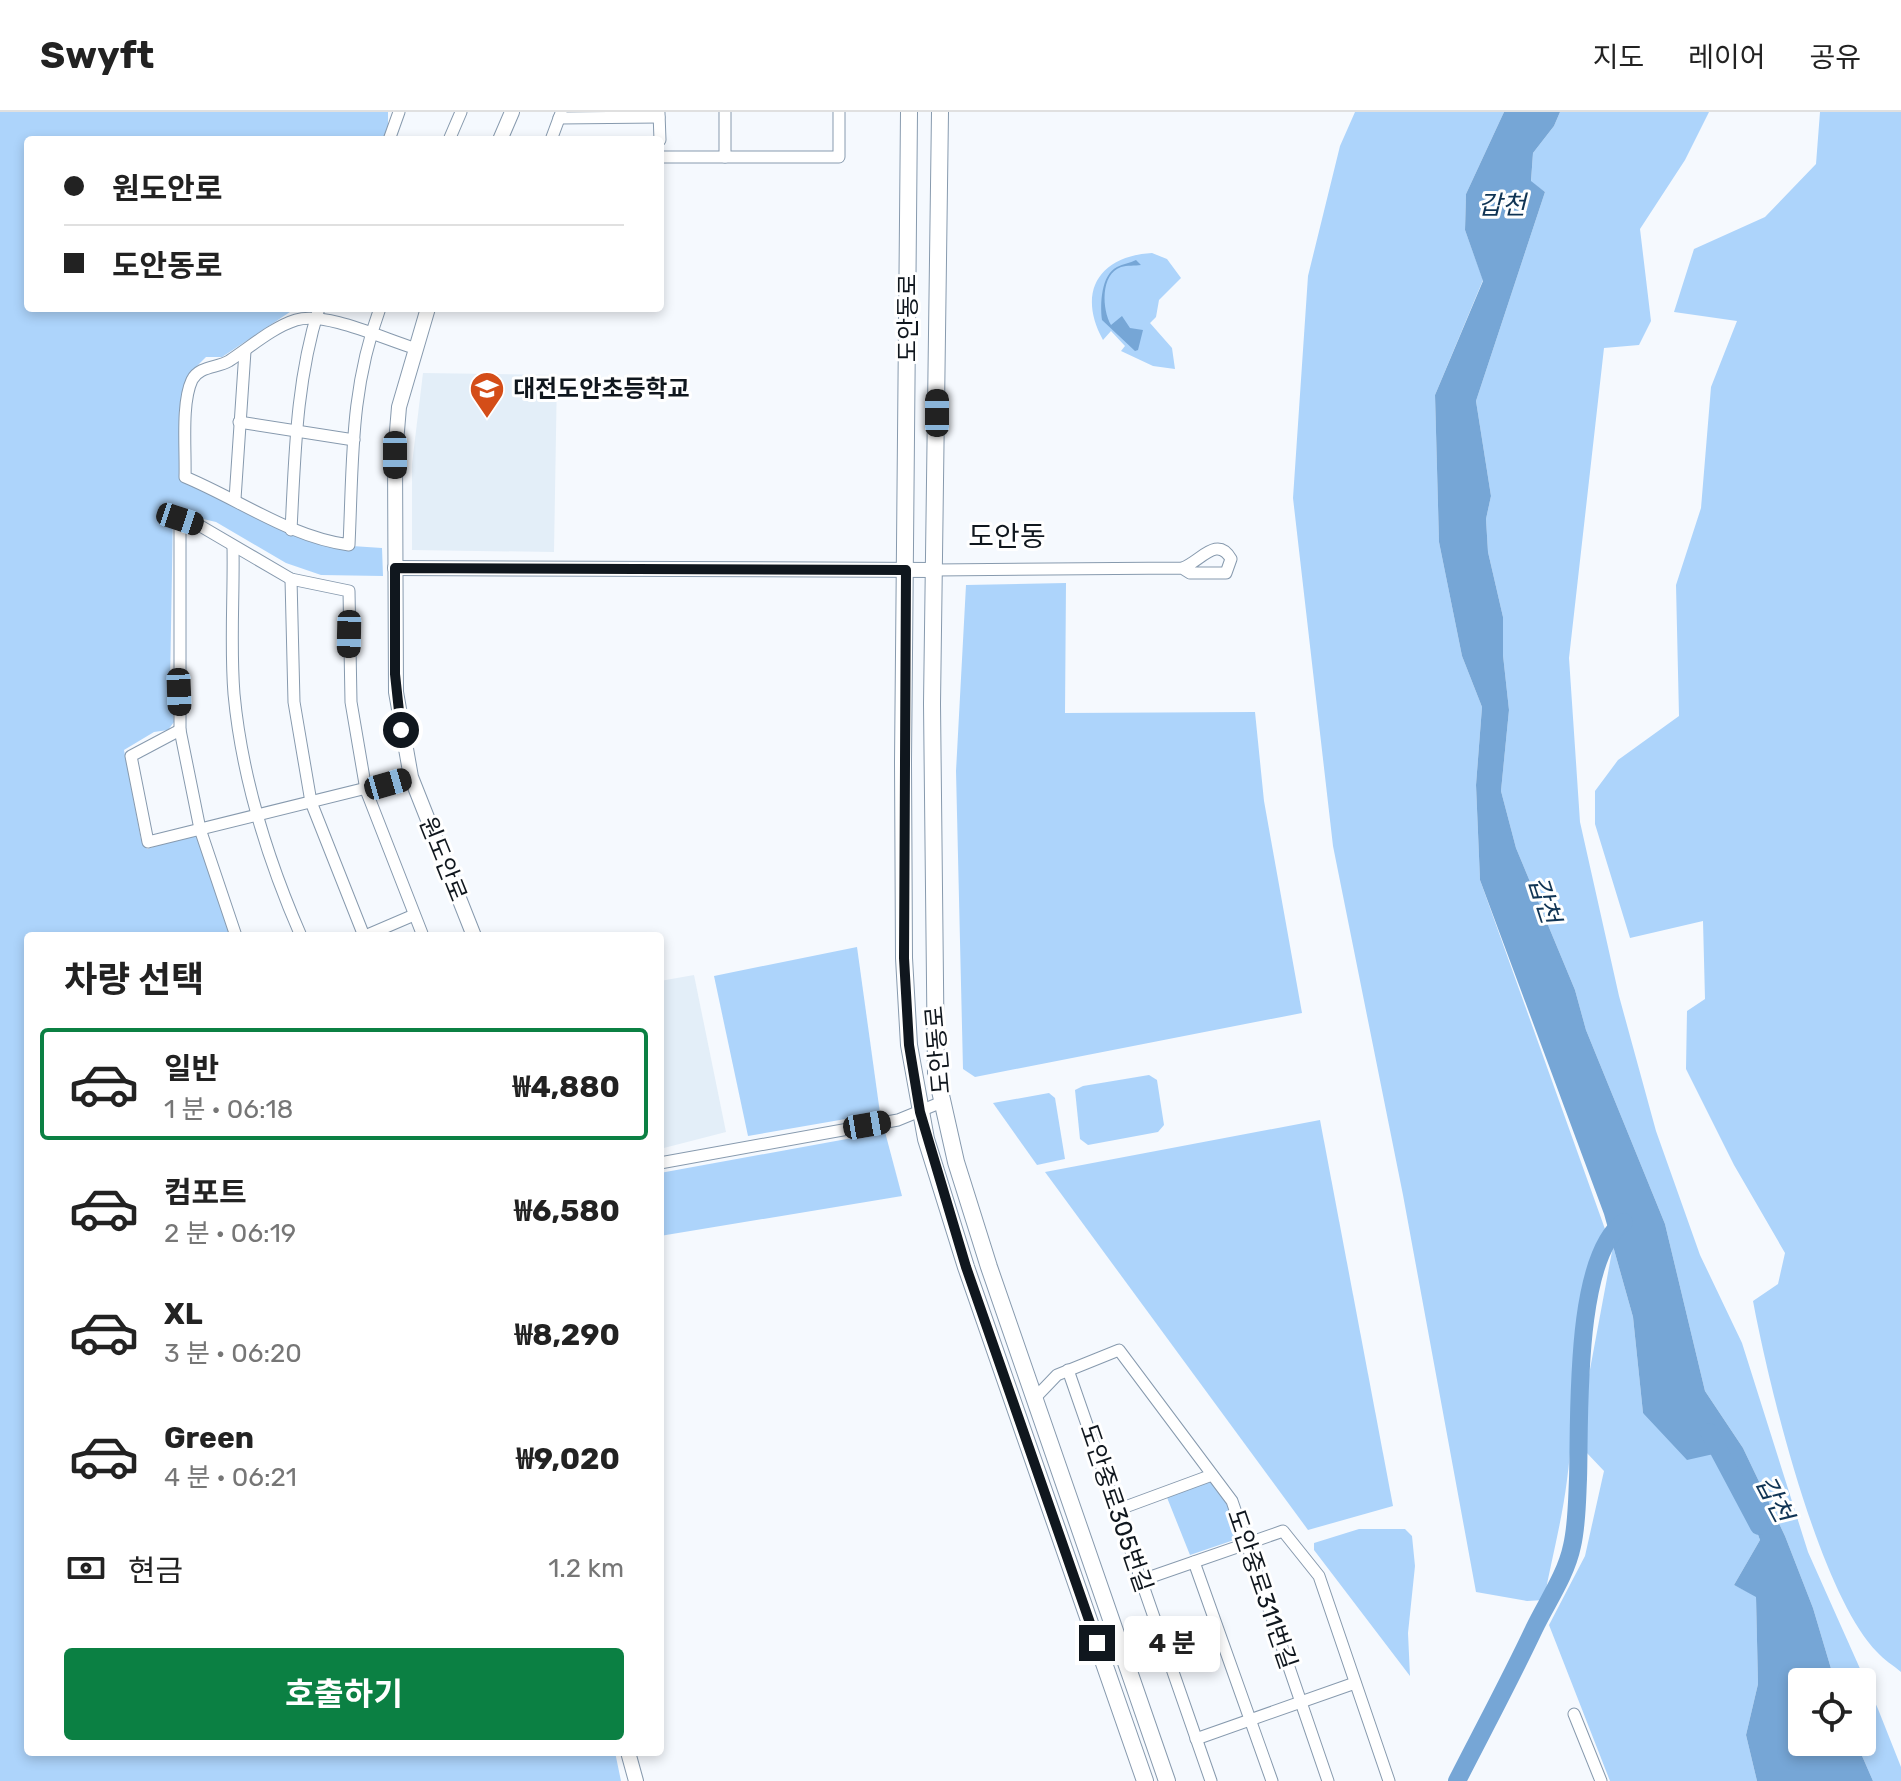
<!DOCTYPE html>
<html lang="ko">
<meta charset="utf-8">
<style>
:root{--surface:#fff;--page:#f6f6f6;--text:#222;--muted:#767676;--line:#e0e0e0;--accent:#0b8043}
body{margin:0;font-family:Rubik,"Noto Sans KR",sans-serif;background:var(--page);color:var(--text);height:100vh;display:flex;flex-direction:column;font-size:30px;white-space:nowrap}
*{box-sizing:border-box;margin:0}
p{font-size:26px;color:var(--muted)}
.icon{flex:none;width:44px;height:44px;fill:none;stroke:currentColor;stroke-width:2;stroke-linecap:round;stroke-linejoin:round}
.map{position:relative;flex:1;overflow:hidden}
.drawer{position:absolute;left:24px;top:820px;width:640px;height:824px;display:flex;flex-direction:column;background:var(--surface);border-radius:8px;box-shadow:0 4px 12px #0003}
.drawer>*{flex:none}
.guide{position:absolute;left:24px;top:24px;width:640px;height:176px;border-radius:8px;box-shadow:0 4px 12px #0003;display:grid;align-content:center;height:176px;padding:0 40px;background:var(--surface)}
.fabs{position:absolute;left:1788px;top:1556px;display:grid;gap:16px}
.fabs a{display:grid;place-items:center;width:88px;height:88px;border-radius:8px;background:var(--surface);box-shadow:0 4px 12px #0003;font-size:40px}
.end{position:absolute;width:36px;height:36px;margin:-18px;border:10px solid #10171e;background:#fff;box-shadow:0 0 0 4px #fff}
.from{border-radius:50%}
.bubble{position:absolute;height:56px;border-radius:8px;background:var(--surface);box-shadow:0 4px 12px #0003;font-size:26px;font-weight:700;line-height:56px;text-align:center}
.car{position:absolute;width:24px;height:48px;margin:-24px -12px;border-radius:10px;box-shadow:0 0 6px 2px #0007;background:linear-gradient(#222 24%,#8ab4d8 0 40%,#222 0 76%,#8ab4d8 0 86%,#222 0)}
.guide b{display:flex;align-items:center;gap:28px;height:76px;font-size:30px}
.guide b+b{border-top:2px solid var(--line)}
.guide i{width:20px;height:20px;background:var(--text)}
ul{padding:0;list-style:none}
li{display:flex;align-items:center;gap:24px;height:112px;margin:0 16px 12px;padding:0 24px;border:4px solid transparent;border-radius:8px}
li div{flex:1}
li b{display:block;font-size:30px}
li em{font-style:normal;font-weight:700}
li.active{border-color:var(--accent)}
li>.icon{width:72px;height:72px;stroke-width:1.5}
h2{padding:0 40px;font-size:36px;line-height:96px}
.pay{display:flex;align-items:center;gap:20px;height:88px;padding:0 40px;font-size:30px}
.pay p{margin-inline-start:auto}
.primary-button{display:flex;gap:16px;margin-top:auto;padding:16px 40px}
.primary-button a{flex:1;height:92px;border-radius:8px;background:var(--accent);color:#fff;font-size:32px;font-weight:700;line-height:92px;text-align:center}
header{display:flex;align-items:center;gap:48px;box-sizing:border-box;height:112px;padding:0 40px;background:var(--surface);border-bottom:2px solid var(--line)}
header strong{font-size:38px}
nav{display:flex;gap:44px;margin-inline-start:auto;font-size:28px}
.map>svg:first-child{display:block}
.built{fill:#e3eef8}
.green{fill:#add4fb}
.water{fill:#76a6d6}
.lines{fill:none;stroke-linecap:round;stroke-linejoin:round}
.river{stroke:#76a6d6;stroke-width:18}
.minor-casing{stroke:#879aae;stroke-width:13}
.tertiary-casing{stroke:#879aae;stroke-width:16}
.secondary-casing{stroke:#879aae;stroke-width:18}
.minor{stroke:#fff;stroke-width:11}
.tertiary{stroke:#fff;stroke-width:14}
.secondary{stroke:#fff;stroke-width:16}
.route{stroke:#10171e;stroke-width:10}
.labels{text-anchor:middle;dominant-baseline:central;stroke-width:6;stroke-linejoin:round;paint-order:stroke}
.street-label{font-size:24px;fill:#10171e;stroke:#fff}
.poi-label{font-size:24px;font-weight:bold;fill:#10171e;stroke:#fff;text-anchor:start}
.water-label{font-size:26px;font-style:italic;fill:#103454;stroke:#fff}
.quarter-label{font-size:28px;fill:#10171e;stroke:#fff}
</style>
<header>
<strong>Swyft</strong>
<nav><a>지도</a><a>레이어</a><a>공유</a></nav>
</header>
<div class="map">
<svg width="1901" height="1669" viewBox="0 0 1901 1669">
<rect width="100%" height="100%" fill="#f5f9fe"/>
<!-- built -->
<g class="built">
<polygon points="423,261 557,263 554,440 412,438 412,352"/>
<polygon points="694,863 726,1020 660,1037 660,869"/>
</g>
<!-- green -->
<g class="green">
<polygon points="0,0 388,0 388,14 384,28 28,28 28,196 296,196 222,245 206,245 188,263 185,367 322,432 382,436 383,464 321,463 286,451 216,410 173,400 170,573 174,610 168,618 154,620 124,638 141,727 147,737 195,721 199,725 239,824 28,824 28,1640 615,1640 621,1669 0,1669"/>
<path d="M1355 0H1504L1466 82 1465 118 1483 168 1435 283 1439 430 1462 544 1482 595 1476 673 1480 768 1605 1117C1565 1195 1579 1284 1567 1368 1562 1409 1551 1449 1544 1488L1527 1489 1476 1480 1403 1083 1333 734 1293 386 1308 164 1340 34Z"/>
<polygon points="1560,0 1709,0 1685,48 1640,117 1651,209 1639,233 1604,236 1569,546 1580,710 1619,884 1656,1019 1700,1143 1742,1231 1808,1440 1878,1597 1901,1655 1901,1669 1873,1669 1856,1630 1862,1630 1862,1570 1835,1570 1813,1496 1785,1424 1743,1336 1705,1279 1665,1112 1586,918 1575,878 1516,736 1501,679 1509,598 1503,543 1503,505 1488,440 1486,407 1491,384 1476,289 1545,80 1531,70 1533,41 1554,14"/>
<path d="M1820 0H1901V1560C1893 1553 1884 1548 1877 1540 1819 1481 1769 1274 1753 1189L1778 1172 1785 1141 1734 1053 1686 957 1687 899 1705 887 1703 809 1630 826 1595 712V679L1618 648 1679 604 1676 473 1701 396 1711 275 1737 209 1674 200 1694 137 1765 105 1816 52Z"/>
<path d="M1152 141 1167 147 1181 166 1159 188 1156 205 1150 211 1172 236 1175 257 1153 254 1121 239 1125 234 1111 219 1103 228C1077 181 1098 144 1152 141Z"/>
<polygon points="1066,471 1065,601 1255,600 1264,689 1302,901 975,965 963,957 956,659 966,473"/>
<polygon points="857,835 880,1001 748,1024 714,864"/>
<polygon points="1149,963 1157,968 1164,1013 1158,1020 1088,1033 1080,1027 1075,978 1083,974"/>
<polygon points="1049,981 1055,986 1065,1047 1037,1053 993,991"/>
<polygon points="1320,1008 1393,1394 1308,1418 1045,1060"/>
<polygon points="885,1020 902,1084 660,1124 660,1061"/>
<polygon points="1613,1134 1633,1205 1643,1301 1727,1339 1760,1428 1734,1473 1756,1484 1758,1572 1746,1623 1757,1669 1610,1669 1549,1513 1585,1444 1604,1359 1586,1340 1583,1295"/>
<path d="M1207 1369C1227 1376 1233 1404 1238 1422L1234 1428 1190 1443 1166 1383Z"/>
<polygon points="1359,1417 1405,1417 1412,1424 1415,1454 1408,1521 1410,1564 1314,1438 1314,1431"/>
</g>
<!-- water -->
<g class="water">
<polygon points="1504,0 1560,0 1554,14 1533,41 1531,69 1545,80 1476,289 1491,384 1486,407 1488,440 1503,505 1503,543 1509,598 1501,679 1516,736 1575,878 1586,918 1665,1112 1705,1279 1743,1336 1785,1424 1813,1496 1835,1570 1802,1570 1802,1630 1856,1630 1873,1669 1757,1669 1746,1623 1758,1572 1756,1485 1734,1473 1760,1428 1727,1339 1687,1348 1643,1301 1633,1205 1604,1102 1480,768 1476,673 1482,595 1462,544 1439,430 1435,283 1483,169 1465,118 1466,82"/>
<path d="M1136 148 1141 153C1135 154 1127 153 1121 155 1100 162 1102 198 1111 213L1122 204 1130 216 1143 218 1138 238 1135 239 1102 208C1100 192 1101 163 1117 155 1123 152 1130 151 1136 148Z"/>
</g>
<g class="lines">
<!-- river -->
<g class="river">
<polyline points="1709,1320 1759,1414"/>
<path d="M1457 1669C1483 1618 1510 1568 1534 1517 1547 1490 1566 1463 1572 1434 1577 1413 1577 1388 1578 1367 1580 1309 1573 1145 1624 1110"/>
</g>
<defs>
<g id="minor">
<polyline points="659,1 660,28"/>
<polyline points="559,6 659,5"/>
<polyline points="389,28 399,0"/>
<polyline points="449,28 461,0"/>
<polyline points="551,28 561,1"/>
<polyline points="660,45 839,45 839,0"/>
<polyline points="725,45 725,0"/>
<path d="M380 196C350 278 353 347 349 433 290 425 240 388 185 365 186 339 181 291 192 268 199 254 217 256 229 249 249 236 273 215 296 208 325 199 384 227 414 236"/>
<polyline points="239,310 354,328"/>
<polyline points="235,387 245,239"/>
<path d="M291 418C295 342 296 269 319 196"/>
<path d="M233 434C234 483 230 533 234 582 242 667 267 746 301 824"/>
<path d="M935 458 1182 456C1199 451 1217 422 1231 447L1226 461H1190L1182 456"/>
<polyline points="291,467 294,590 311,690 364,824"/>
<polyline points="180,618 131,644 148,730 411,665"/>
<polyline points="236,824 200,717 180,618 180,407 197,412 291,467 349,479 351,590 366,678 423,824"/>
<polyline points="365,824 414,803"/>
<polyline points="660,1051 898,1008 942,990"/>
<polyline points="1068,1258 1211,1669"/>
<polyline points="1034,1287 1057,1263 1119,1238 1232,1389 1328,1669"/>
<polyline points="1117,1398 1212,1363"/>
<polyline points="1194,1450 1272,1669"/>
<polyline points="1142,1468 1283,1419 1319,1464 1389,1669"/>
<polyline points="1574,1602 1601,1669"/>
<polyline points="1196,1627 1355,1571"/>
</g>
<g id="tertiary">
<polyline points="500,28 512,0"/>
<polyline points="428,196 399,295 395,343 396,580 411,665 474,824"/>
<polyline points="395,456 935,458"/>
<polyline points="628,1640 636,1669"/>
</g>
<g id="secondary">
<polyline points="909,0 903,650 904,846 909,933 926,1027 966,1155 1145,1669"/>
<polyline points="940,0 932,592 936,961 956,1050 989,1155 1167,1669"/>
</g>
</defs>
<!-- minor casing -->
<use href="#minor" class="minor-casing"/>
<!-- tertiary casing -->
<use href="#tertiary" class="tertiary-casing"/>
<!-- secondary casing -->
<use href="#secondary" class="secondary-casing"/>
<!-- minor -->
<use href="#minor" class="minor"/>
<!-- tertiary -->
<use href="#tertiary" class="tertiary"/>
<!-- secondary -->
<use href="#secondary" class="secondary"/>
</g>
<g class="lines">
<!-- route -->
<polyline class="route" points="401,618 395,562 395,456 906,458 904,846 909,933 920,1000 966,1155 1097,1531"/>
</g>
<!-- icons -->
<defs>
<symbol id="school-pin" viewBox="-11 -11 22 30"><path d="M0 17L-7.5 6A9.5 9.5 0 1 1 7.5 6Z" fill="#d44d18" stroke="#fff"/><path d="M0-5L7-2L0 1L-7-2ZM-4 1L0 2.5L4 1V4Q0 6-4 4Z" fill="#fff"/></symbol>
</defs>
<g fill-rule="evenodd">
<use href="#school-pin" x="467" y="257" width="40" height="54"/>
</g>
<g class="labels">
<!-- street labels -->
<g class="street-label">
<text transform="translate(908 206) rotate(-90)">도안동로</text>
<text transform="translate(443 747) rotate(68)">원도안로</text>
<text transform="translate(938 938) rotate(-95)">도안동로</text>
<text transform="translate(1116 1396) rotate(71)">도안중로305번길</text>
<text transform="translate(1262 1477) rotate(71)">도안중로311번길</text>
</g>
<!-- poi labels -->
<g class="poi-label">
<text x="513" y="277">대전도안초등학교</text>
</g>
<!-- water labels -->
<g class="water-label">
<text x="1502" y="93">갑천</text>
<text transform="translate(1544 788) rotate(72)">갑천</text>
<text transform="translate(1774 1387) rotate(62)">갑천</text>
</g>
<!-- quarter labels -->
<g class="quarter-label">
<text x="1007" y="424">도안동</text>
</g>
</g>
</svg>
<div class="fabs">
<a><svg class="icon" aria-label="locate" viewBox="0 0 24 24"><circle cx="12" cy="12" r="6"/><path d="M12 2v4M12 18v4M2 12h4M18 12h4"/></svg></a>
</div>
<i class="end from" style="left:401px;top:618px"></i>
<i class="end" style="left:1097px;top:1531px"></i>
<div class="bubble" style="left:1124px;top:1504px;width:96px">4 분</div>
<i class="car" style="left:937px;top:301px;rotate:0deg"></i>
<i class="car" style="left:395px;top:343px;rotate:180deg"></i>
<i class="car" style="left:180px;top:407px;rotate:108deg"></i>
<i class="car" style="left:349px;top:522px;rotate:181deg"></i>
<i class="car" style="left:179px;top:580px;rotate:178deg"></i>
<i class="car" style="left:388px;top:672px;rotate:74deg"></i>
<i class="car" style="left:867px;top:1013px;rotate:80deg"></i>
<div class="guide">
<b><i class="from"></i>원도안로</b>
<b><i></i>도안동로</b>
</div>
<section class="drawer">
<h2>차량 선택</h2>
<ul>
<li class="active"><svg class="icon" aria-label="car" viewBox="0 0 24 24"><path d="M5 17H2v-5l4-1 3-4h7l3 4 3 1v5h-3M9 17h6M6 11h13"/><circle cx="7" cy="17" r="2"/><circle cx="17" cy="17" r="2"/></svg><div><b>일반</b><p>1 분 · 06:18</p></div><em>₩4,880</em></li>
<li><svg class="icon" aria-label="car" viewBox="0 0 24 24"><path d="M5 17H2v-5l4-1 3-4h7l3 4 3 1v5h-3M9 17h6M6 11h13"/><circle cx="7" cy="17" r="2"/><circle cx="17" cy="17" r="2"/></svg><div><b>컴포트</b><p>2 분 · 06:19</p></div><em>₩6,580</em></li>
<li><svg class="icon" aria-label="car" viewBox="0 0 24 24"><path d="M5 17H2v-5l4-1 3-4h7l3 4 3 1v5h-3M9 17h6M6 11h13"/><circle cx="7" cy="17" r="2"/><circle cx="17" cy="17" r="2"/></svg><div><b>XL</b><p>3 분 · 06:20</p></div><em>₩8,290</em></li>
<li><svg class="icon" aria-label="car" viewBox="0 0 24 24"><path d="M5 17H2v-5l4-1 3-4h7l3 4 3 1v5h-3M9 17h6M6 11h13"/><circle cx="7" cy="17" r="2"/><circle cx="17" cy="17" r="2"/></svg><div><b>Green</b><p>4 분 · 06:21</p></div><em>₩9,020</em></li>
</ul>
<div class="pay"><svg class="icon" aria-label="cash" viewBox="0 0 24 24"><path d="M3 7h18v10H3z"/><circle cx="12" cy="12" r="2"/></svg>현금<p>1.2 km</p></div>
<div class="primary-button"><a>호출하기</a></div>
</section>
</div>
